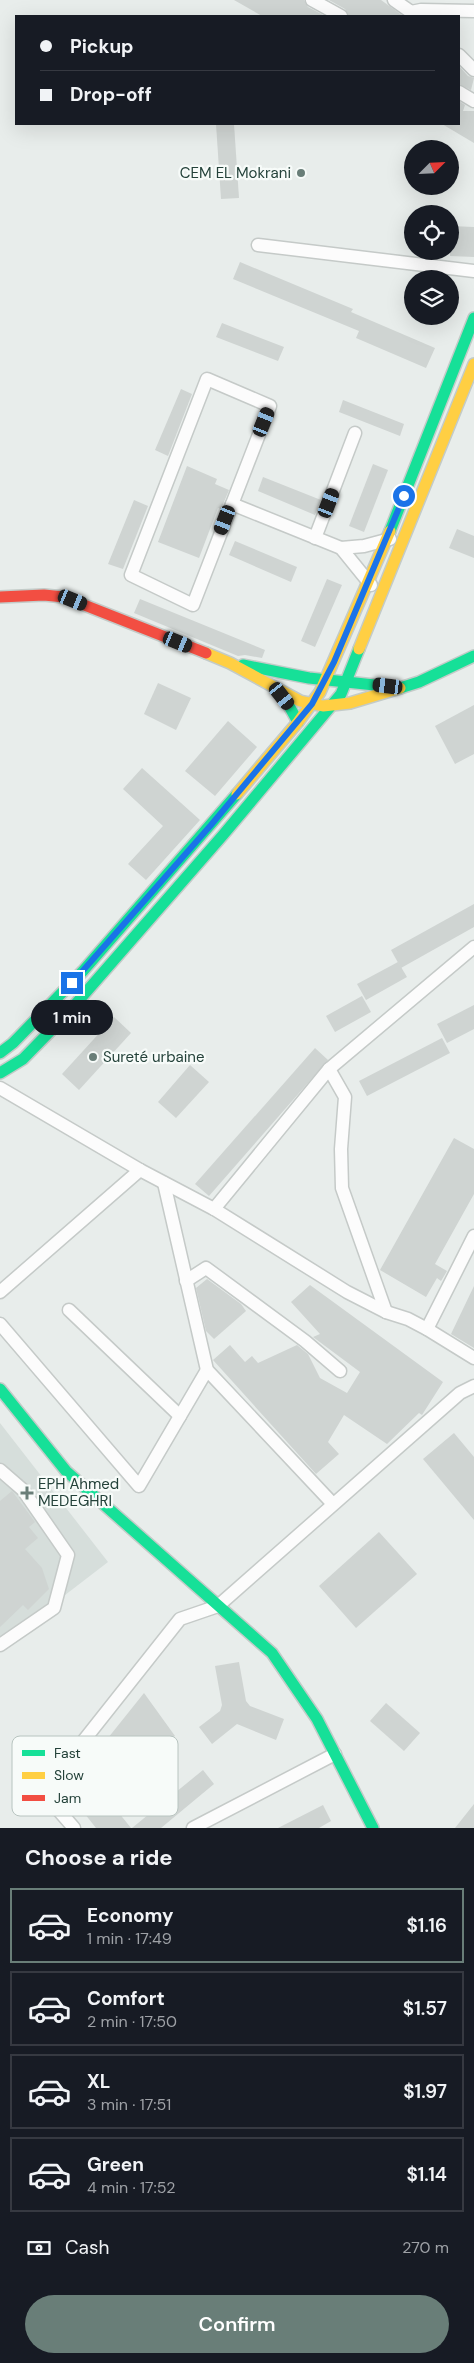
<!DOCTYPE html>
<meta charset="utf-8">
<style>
:root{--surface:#171b24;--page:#20242c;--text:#f1f3f6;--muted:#9ea1a6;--line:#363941;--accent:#697e78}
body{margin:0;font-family:"DM Sans",sans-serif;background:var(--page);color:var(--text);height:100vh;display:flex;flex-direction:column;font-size:19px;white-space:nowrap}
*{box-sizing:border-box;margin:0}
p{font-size:16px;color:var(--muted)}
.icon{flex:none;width:28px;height:28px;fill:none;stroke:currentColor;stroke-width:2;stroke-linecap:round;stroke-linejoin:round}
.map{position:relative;height:1828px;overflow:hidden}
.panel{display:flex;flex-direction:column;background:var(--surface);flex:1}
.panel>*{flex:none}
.top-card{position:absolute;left:15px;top:15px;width:445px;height:110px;border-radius:0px;box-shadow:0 5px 20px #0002;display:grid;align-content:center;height:110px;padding:0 25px;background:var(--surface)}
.needle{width:32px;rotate:66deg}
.tools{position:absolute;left:404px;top:140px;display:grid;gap:10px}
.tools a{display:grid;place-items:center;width:55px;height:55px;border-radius:50%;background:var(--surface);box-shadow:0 5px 20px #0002;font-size:25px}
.end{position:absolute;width:22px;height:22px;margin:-11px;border:6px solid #1a73e8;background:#fff;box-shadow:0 0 0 2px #fff}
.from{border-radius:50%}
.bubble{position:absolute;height:35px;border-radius:18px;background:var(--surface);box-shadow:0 5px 20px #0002;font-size:16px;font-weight:600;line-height:35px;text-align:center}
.car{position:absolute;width:15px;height:30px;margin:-15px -8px;border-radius:6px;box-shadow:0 0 4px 1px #0007;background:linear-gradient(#222 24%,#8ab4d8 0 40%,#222 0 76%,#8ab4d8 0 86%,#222 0)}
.top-card b{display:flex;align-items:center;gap:18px;height:48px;font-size:19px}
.top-card b+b{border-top:1px solid var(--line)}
.top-card i{width:12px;height:12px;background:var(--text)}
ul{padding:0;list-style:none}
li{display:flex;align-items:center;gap:15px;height:75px;margin:0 10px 8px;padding:0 15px;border:2px solid var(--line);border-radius:0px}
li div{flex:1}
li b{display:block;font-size:19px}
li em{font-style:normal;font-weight:600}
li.selected{border-color:var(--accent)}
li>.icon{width:45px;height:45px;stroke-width:1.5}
h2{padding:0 25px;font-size:22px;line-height:60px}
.pay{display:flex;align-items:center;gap:12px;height:55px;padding:0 25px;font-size:19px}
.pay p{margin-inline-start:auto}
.button{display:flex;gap:10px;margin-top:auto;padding:10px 25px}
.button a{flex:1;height:58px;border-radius:30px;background:var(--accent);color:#fff;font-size:20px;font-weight:600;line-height:58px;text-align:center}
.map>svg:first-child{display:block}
.built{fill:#d6dedb}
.building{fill:#cfd4d2}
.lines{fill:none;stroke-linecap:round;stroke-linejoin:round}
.street-casing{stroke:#c5cac8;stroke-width:15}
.fast-casing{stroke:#c3cbc8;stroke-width:14}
.slow-casing{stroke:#c3cbc8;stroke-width:14}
.jam-casing{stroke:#c3cbc8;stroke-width:14}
.street{stroke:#fcfcfc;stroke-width:12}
.fast{stroke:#16e098;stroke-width:11}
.slow{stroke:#ffcf43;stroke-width:11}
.jam{stroke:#f24e42;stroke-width:11}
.route{stroke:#1a73e8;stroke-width:6}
.poi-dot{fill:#697e78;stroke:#f7fbf9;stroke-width:2}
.labels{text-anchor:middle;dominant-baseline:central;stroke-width:4.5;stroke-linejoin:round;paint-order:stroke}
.poi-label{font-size:15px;fill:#24423a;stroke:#f7fbf9;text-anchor:start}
.key{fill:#f7fbf9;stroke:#b8c4c0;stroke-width:1}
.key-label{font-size:14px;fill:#24423a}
</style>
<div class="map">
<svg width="474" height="1828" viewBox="0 0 474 1828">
<rect width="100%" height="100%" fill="#e8edeb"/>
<!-- built -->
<polygon class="built" points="0,1423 108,1562 0,1645"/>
<!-- building -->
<g class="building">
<polygon points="234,0 304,0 308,7 325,16 262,16"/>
<polygon points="329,0 381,0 403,16 349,16 345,9"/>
<polygon points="459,66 468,76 474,78 471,90 459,84"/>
<polygon points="459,101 465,105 463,111 474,111 474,143 442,124 459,124"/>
<polygon points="216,124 234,124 239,198 221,199"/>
<polygon points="450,226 474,227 474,257 450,256"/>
<polygon points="240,262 353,309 351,312 435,348 426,368 356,338 359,331 233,279"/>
<polygon points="222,323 284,347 278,361 216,337"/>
<polygon points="181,389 192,394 168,456 155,450"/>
<polygon points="343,400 404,424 400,436 339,412"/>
<polygon points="373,464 388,470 364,532 349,526"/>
<polygon points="187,466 217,479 215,484 229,490 221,509 218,508 199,558 158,542"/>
<polygon points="263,477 321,500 315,515 258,491"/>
<polygon points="134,500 148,506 123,569 108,564"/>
<polygon points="457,529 474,536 474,558 449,548"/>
<polygon points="235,541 297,567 291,582 229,555"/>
<polygon points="327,579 342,585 315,647 301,641"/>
<polygon points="140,599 265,650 262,658 245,655 238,656 134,613"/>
<polygon points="158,683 191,698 176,730 144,714"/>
<polygon points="474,705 474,754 455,764 435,726"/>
<polygon points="228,721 257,747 215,796 185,771"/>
<polygon points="142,768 200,820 146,880 128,864 163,826 123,789"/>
<polygon points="474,904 474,927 401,968 391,950"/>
<polygon points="398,962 407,977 366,1000 357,984"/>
<polygon points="362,996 371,1012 335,1032 326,1016"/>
<polygon points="474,1005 474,1029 447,1043 437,1024"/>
<polygon points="114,1017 131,1033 79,1090 62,1074"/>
<polygon points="442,1038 450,1053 367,1096 359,1081"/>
<polygon points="315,1048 328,1060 209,1196 195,1184"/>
<polygon points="190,1065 209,1082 176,1118 158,1102"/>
<polygon points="454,1138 474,1149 474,1194 435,1264 447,1271 441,1281 437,1278 426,1297 380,1270"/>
<polygon points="207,1279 241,1304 246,1311 214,1339 206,1331 196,1288"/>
<polygon points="310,1285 443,1382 422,1415 419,1413 387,1444 344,1415 328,1442 339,1454 316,1474 213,1360 230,1345 245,1362 252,1356 258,1363 297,1345 308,1354 320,1378 347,1393 360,1372 313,1337 320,1334 291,1302"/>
<polygon points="474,1286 474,1348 451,1334"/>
<polygon points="454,1433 474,1457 474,1520 423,1459"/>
<polygon points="12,1491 35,1522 29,1527 38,1538 25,1549 42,1568 49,1589 28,1610 23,1605 0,1627 0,1501"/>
<polygon points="379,1532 417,1574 356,1628 319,1586"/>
<polygon points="239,1662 246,1701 250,1706 284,1719 276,1740 237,1724 212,1744 199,1727 220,1711 222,1705 215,1666"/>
<polygon points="144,1693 175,1736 156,1750 166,1763 133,1790 96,1753"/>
<polygon points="386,1703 420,1733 404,1751 370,1721"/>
<polygon points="203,1770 214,1784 161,1828 132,1828"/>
<polygon points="86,1772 131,1828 96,1828 66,1790"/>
<polygon points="474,1804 474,1828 455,1828"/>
<polygon points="323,1805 331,1821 319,1828 278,1828"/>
</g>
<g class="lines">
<defs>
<g id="street">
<polyline points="312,0 341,16"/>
<polyline points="394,0 411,12 421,10 474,11"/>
<polyline points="459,55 474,70"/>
<polyline points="459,92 474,101"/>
<polyline points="258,245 474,271"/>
<polygon points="207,379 270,406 193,605 131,575"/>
<polyline points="232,504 341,548 364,546 390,539"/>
<polyline points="315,538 355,433"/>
<polyline points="341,548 371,585"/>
<polyline points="329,1069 345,1097 341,1149 342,1188 386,1312"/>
<polyline points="0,1088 140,1170 214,1209 347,1292 386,1312 408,1319 427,1329 474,1358"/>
<polyline points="164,1183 207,1370 333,1504"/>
<polyline points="214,1209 329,1069 474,947"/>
<polyline points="186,1281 206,1268 305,1341 340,1371"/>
<polyline points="0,1292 140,1170"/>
<polyline points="69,1310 180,1416"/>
<polyline points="0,1324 139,1486 207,1370"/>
<polyline points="427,1329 474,1236"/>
<polyline points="0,1470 23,1490 68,1555 54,1608 0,1645"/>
<polyline points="74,1828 54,1805 62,1768 180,1619 218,1606 460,1393 474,1386"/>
<polyline points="193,1828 335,1754"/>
</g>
<g id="fast">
<polyline points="390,531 474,318"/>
<polyline points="243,665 309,678 393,687"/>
<polyline points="400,688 419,682 474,656"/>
<polyline points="275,689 288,704 298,722"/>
<polyline points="0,1053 13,1043 83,971 237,794"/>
<polyline points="0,1073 23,1059 66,1015 223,835 341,694 359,649"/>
<polyline points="0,1389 66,1471 272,1653 317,1719 373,1828"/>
</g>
<g id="slow">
<polyline points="359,649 474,364"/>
<polyline points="206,653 230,663 300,701 323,706 350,703 400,688"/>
<polyline points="237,794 298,722 320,692 390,531"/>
</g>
<polyline id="jam" points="0,597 44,595 64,597 206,653"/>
</defs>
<!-- street casing -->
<use href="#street" class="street-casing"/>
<!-- fast casing -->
<use href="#fast" class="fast-casing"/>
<!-- slow casing -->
<use href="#slow" class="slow-casing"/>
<!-- jam casing -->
<use href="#jam" class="jam-casing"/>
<!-- street -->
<use href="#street" class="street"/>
<!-- fast -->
<use href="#fast" class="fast"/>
<!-- slow -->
<use href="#slow" class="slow"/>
<!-- jam -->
<use href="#jam" class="jam"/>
</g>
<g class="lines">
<!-- route -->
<polyline class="route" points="72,983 211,825 312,704 334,662 404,496"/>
</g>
<!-- markers -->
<g class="poi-dot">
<circle cx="301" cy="173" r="5"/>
<circle cx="93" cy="1057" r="5"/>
<path d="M24.5 1485.5h5v5h5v5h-5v5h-5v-5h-5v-5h5z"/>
</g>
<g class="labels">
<!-- poi labels -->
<g class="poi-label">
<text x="291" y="173" text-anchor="end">CEM EL Mokrani</text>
<text x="103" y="1057">Sureté urbaine</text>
<text x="38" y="1484">EPH Ahmed<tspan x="38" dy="17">MEDEGHRI</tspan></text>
</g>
</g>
<!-- legend -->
<rect x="12" y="1736" width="166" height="80" rx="8" class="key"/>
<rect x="22" y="1750" width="23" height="6" fill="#16e098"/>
<rect x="22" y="1772" width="23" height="7" fill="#ffcf43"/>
<rect x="22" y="1795" width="23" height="6" fill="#f24e42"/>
<g class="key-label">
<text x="54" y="1758">Fast</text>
<text x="54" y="1780">Slow</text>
<text x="54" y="1803">Jam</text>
</g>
</svg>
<div class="tools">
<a><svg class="needle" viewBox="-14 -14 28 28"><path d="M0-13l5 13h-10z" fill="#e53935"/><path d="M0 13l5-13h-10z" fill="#9ea1a6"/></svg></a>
<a><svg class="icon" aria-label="locate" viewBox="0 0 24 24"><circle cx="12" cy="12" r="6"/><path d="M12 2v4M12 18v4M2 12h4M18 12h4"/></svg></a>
<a><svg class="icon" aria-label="layers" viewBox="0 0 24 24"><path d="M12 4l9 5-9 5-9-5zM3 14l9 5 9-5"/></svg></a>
</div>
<i class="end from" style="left:404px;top:496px"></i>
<i class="end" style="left:72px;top:983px"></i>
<div class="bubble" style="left:31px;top:1000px;width:82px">1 min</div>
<i class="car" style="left:264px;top:422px;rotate:22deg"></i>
<i class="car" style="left:329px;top:503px;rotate:21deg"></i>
<i class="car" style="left:225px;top:520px;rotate:201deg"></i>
<i class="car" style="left:73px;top:600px;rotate:112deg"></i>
<i class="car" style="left:178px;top:642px;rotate:112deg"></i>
<i class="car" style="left:388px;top:686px;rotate:277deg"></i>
<i class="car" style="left:282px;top:696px;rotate:142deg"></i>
<div class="top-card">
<b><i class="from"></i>Pickup</b>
<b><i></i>Drop-off</b>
</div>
</div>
<section class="panel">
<h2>Choose a ride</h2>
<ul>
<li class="selected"><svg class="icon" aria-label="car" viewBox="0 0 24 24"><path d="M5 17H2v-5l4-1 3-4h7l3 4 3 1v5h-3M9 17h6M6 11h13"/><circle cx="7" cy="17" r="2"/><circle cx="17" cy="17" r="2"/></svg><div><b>Economy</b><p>1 min · 17:49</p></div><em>$1.16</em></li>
<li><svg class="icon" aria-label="car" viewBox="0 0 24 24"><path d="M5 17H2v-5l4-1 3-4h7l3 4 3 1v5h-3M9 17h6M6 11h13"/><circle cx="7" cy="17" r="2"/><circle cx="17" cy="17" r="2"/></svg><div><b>Comfort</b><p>2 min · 17:50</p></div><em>$1.57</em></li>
<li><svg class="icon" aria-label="car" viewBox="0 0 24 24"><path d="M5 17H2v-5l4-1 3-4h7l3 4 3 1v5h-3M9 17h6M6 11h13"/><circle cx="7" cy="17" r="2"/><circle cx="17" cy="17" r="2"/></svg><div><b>XL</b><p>3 min · 17:51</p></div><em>$1.97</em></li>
<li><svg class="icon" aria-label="car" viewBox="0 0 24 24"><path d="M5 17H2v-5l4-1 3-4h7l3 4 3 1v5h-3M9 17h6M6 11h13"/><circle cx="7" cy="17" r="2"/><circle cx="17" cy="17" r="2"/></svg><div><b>Green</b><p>4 min · 17:52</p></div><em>$1.14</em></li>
</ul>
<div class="pay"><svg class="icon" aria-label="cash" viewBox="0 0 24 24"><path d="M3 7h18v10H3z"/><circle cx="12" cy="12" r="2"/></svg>Cash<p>270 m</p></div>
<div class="button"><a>Confirm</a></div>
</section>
